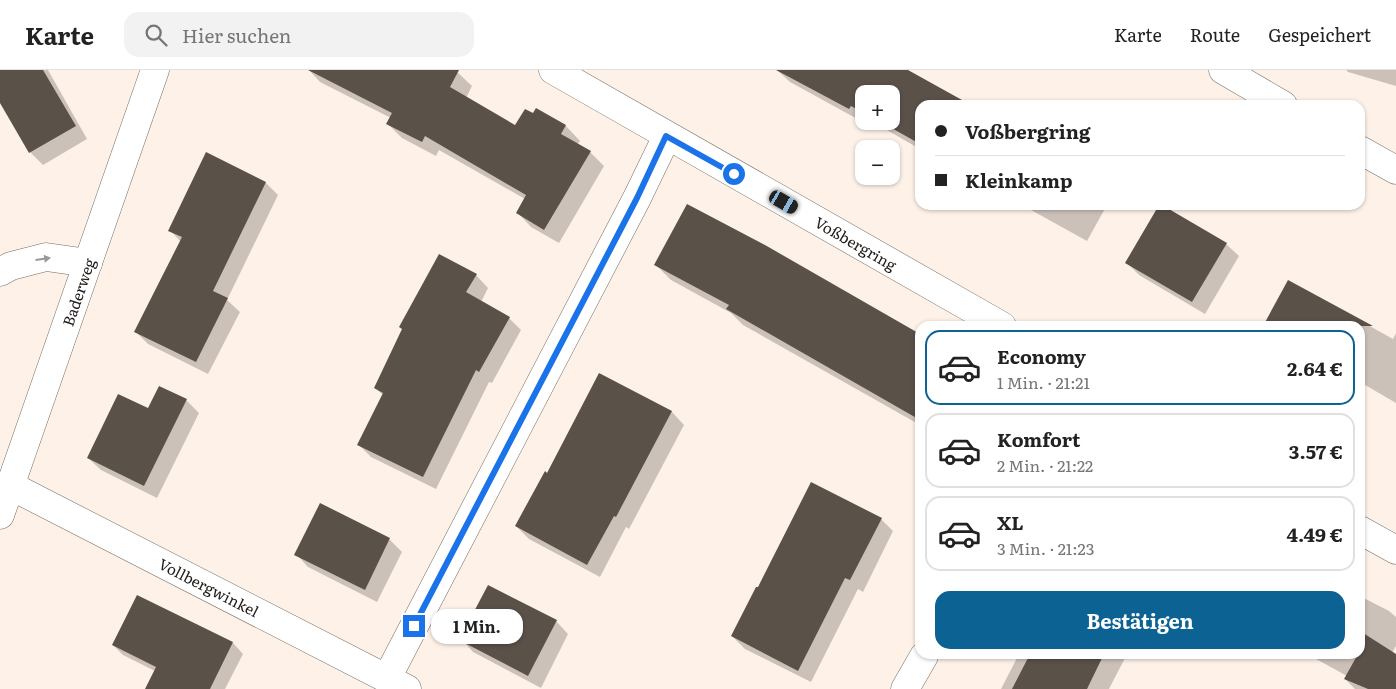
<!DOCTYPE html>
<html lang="de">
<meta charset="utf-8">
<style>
:root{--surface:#fff;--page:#f2f2f2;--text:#222;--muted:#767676;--line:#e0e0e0;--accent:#0c6293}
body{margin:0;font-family:Literata,serif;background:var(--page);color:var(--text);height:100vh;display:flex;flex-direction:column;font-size:19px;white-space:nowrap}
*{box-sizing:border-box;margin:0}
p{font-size:16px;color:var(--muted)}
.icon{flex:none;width:28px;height:28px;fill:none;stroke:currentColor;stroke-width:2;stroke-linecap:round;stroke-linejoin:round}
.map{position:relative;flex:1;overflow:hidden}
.sheet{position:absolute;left:915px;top:251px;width:450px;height:338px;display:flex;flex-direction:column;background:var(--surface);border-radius:15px;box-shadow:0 1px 4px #0004}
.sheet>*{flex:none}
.guide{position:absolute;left:915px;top:30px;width:450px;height:110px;border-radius:15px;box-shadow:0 1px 4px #0004;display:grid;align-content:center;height:110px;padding:0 20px;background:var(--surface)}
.buttons{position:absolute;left:855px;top:15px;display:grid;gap:10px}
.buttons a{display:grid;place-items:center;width:45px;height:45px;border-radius:10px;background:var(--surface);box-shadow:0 1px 4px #0004;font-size:25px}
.end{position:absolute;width:22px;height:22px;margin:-11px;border:6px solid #1a73e8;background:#fff;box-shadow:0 0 0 2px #fff}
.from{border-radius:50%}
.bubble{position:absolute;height:35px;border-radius:15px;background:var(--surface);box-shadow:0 1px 4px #0004;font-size:16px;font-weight:700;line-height:35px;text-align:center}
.car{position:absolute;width:15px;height:30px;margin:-15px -8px;border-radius:6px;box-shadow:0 0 4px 1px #0007;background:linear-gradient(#222 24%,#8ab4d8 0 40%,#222 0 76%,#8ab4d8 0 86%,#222 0)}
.guide b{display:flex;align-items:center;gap:18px;height:48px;font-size:19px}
.guide b+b{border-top:1px solid var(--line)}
.guide i{width:12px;height:12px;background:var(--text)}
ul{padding:9px 0 0;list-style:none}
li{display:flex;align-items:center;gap:15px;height:75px;margin:0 10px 8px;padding:0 10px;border:2px solid var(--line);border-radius:15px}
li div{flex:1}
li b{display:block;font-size:19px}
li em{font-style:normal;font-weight:700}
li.active{border-color:var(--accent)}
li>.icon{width:45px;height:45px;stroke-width:1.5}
.primary-button{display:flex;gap:10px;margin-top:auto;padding:10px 20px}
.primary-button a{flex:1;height:58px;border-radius:15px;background:var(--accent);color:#fff;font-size:20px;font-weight:700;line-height:58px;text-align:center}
header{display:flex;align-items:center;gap:30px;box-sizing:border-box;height:70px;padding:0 25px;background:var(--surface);border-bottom:1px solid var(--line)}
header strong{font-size:24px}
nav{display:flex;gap:28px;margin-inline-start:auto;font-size:18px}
.search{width:350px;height:45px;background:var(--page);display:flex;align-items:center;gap:12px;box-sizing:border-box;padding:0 18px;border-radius:15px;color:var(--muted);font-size:19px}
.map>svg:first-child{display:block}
.shadow{fill:#0003}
.building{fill:#5a5149}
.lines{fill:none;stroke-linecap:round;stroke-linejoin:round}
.minor-casing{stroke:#776d64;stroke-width:29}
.minor{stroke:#fff;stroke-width:28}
.oneway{fill:#9a9897}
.route{stroke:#1a73e8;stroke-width:6}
.labels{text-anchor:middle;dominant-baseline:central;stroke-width:5;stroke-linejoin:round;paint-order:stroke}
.street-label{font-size:15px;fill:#1f1b18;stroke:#fff}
</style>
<header>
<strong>Karte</strong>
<div class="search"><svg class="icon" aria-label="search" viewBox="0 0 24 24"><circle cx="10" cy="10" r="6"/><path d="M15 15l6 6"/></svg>Hier suchen</div>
<nav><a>Karte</a><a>Route</a><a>Gespeichert</a></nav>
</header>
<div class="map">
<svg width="1396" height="619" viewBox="0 0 1396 619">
<rect width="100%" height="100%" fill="#fef2e8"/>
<!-- shadow -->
<g class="shadow">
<polygon points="0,0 48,0 87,69 43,95 30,82 0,30"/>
<polygon points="309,0 455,0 472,16 466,28 516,57 534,45 537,40 566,56 580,71 577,75 590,82 604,96 559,173 531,157 517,142 525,129 439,80 436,86 402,68 388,54 391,48 320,12"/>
<polygon points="777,0 906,0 968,35 920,35 920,79 871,51 891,51 891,24 864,24 864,47 861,51 790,12"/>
<polygon points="1346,0 1396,0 1396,16 1348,2"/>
<polygon points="207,84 266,113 278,125 227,230 240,242 208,304 148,274 136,262 181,172 170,160"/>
<polygon points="1022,135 1107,135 1087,171"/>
<polygon points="1226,174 1239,186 1205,244 1139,205 1127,193"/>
<polygon points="656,195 920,277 920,355 743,255 731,243 671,210"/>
<polygon points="476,205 488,218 481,232 509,248 521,260 492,313 489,312 436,419 371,387 358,374 383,325 375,318"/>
<polygon points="1289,211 1393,269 1396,263 1396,333 1360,312 1360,256 1264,256"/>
<polygon points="600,305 672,342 684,355 629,459 626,457 600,507 529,469 516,456 548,404"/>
<polygon points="186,330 199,343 157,428 101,400 88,388 148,340"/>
<polygon points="320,435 389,469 402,482 377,532 308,497 296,484"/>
<polygon points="881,449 893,461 863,522 858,519 811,612 745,579 732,566"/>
<polygon points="137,526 233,573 243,584 225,619 148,619 147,618 155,601 123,585 113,575"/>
<polygon points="1360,526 1389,541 1396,547 1396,576 1392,583 1396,585 1396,619 1355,619 1345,609 1347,606 1307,584 1360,584"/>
<polygon points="556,551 568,564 541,618 473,582 461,569"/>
<polygon points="1019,584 1124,584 1126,586 1109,619 1001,619"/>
</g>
<!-- building -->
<g class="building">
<polygon points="0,0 43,0 76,56 29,83 0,33"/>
<polygon points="308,0 459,0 450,17 515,55 525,39 533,43 536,38 566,55 561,64 591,81 544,160 516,143 526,125 425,66 422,72 386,54 392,43"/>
<polygon points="776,0 908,0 971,35 920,35 920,74 879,51 891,51 891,24 864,24 864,43 851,36 849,39"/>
<polygon points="206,82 266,112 213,221 228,228 196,292 134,262 182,167 168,161"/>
<polygon points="687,134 765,175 920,264 920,350 726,239 729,235 654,195"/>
<polygon points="1159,135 1162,135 1227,173 1192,232 1125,193"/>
<polygon points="439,184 477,204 466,222 510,247 479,302 476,300 423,407 357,375 383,323 374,318 402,259 399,257"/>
<polygon points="1288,210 1373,256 1263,256"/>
<polygon points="599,303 672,341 616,447 614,446 587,495 515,456 545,401 547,403"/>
<polygon points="159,316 187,329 144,416 87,388 118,324 148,338"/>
<polygon points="811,412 882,448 850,510 845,508 798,601 731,566 756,517 758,517"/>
<polygon points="320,433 390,468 365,520 294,485"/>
<polygon points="488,515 557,550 528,606 459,570"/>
<polygon points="137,525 233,572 210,619 145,619 156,597 112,575"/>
<polygon points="1360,561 1396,584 1396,619 1368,619 1344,609 1358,584 1360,584"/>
<polygon points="1030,584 1104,584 1087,619 1012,619"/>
</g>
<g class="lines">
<defs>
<g id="minor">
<polyline points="553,0 1002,256"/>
<polyline points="1223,0 1283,35"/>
<polyline points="1360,80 1396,100"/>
<polyline points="0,202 11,196 46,187 88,193"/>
<polyline points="11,416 407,619"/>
<polyline points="0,445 155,0"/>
<polyline points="1360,460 1396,480"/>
<polyline points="387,608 637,128 667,66"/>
<polyline points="905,619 924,586"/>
</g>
</defs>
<!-- minor casing -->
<use href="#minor" class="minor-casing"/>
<!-- minor -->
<use href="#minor" class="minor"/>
</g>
<!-- one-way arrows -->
<defs><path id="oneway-solid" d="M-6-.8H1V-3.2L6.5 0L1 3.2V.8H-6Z" transform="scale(1.25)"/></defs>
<use class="oneway" href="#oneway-solid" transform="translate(43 189) rotate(-8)"/>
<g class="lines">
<!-- route -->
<polyline class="route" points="414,556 637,128 666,66 734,104"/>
</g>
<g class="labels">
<!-- street labels -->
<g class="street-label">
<text transform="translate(856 173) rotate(30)">Voßbergring</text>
<text transform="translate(78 222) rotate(-71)">Baderweg</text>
<text transform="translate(209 517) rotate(27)">Vollbergwinkel</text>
</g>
</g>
</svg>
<div class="buttons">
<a>+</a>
<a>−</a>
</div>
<i class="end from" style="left:734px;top:104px"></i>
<i class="end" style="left:414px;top:556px"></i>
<div class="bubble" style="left:431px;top:539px;width:92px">1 Min.</div>
<i class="car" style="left:784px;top:132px;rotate:120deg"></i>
<div class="guide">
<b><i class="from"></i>Voßbergring</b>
<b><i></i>Kleinkamp</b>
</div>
<section class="sheet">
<ul>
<li class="active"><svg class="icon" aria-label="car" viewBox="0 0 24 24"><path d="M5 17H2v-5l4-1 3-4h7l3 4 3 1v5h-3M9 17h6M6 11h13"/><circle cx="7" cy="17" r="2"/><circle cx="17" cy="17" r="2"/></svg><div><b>Economy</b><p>1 Min. · 21:21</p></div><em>2.64 €</em></li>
<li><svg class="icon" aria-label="car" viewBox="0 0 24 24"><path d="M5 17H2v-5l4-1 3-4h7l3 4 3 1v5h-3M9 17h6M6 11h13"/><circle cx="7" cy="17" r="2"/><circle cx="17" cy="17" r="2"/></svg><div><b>Komfort</b><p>2 Min. · 21:22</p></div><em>3.57 €</em></li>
<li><svg class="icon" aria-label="car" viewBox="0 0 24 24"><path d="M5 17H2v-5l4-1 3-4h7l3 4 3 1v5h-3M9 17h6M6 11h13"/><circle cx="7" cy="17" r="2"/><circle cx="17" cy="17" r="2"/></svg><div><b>XL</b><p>3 Min. · 21:23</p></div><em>4.49 €</em></li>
</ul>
<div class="primary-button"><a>Bestätigen</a></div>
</section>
</div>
